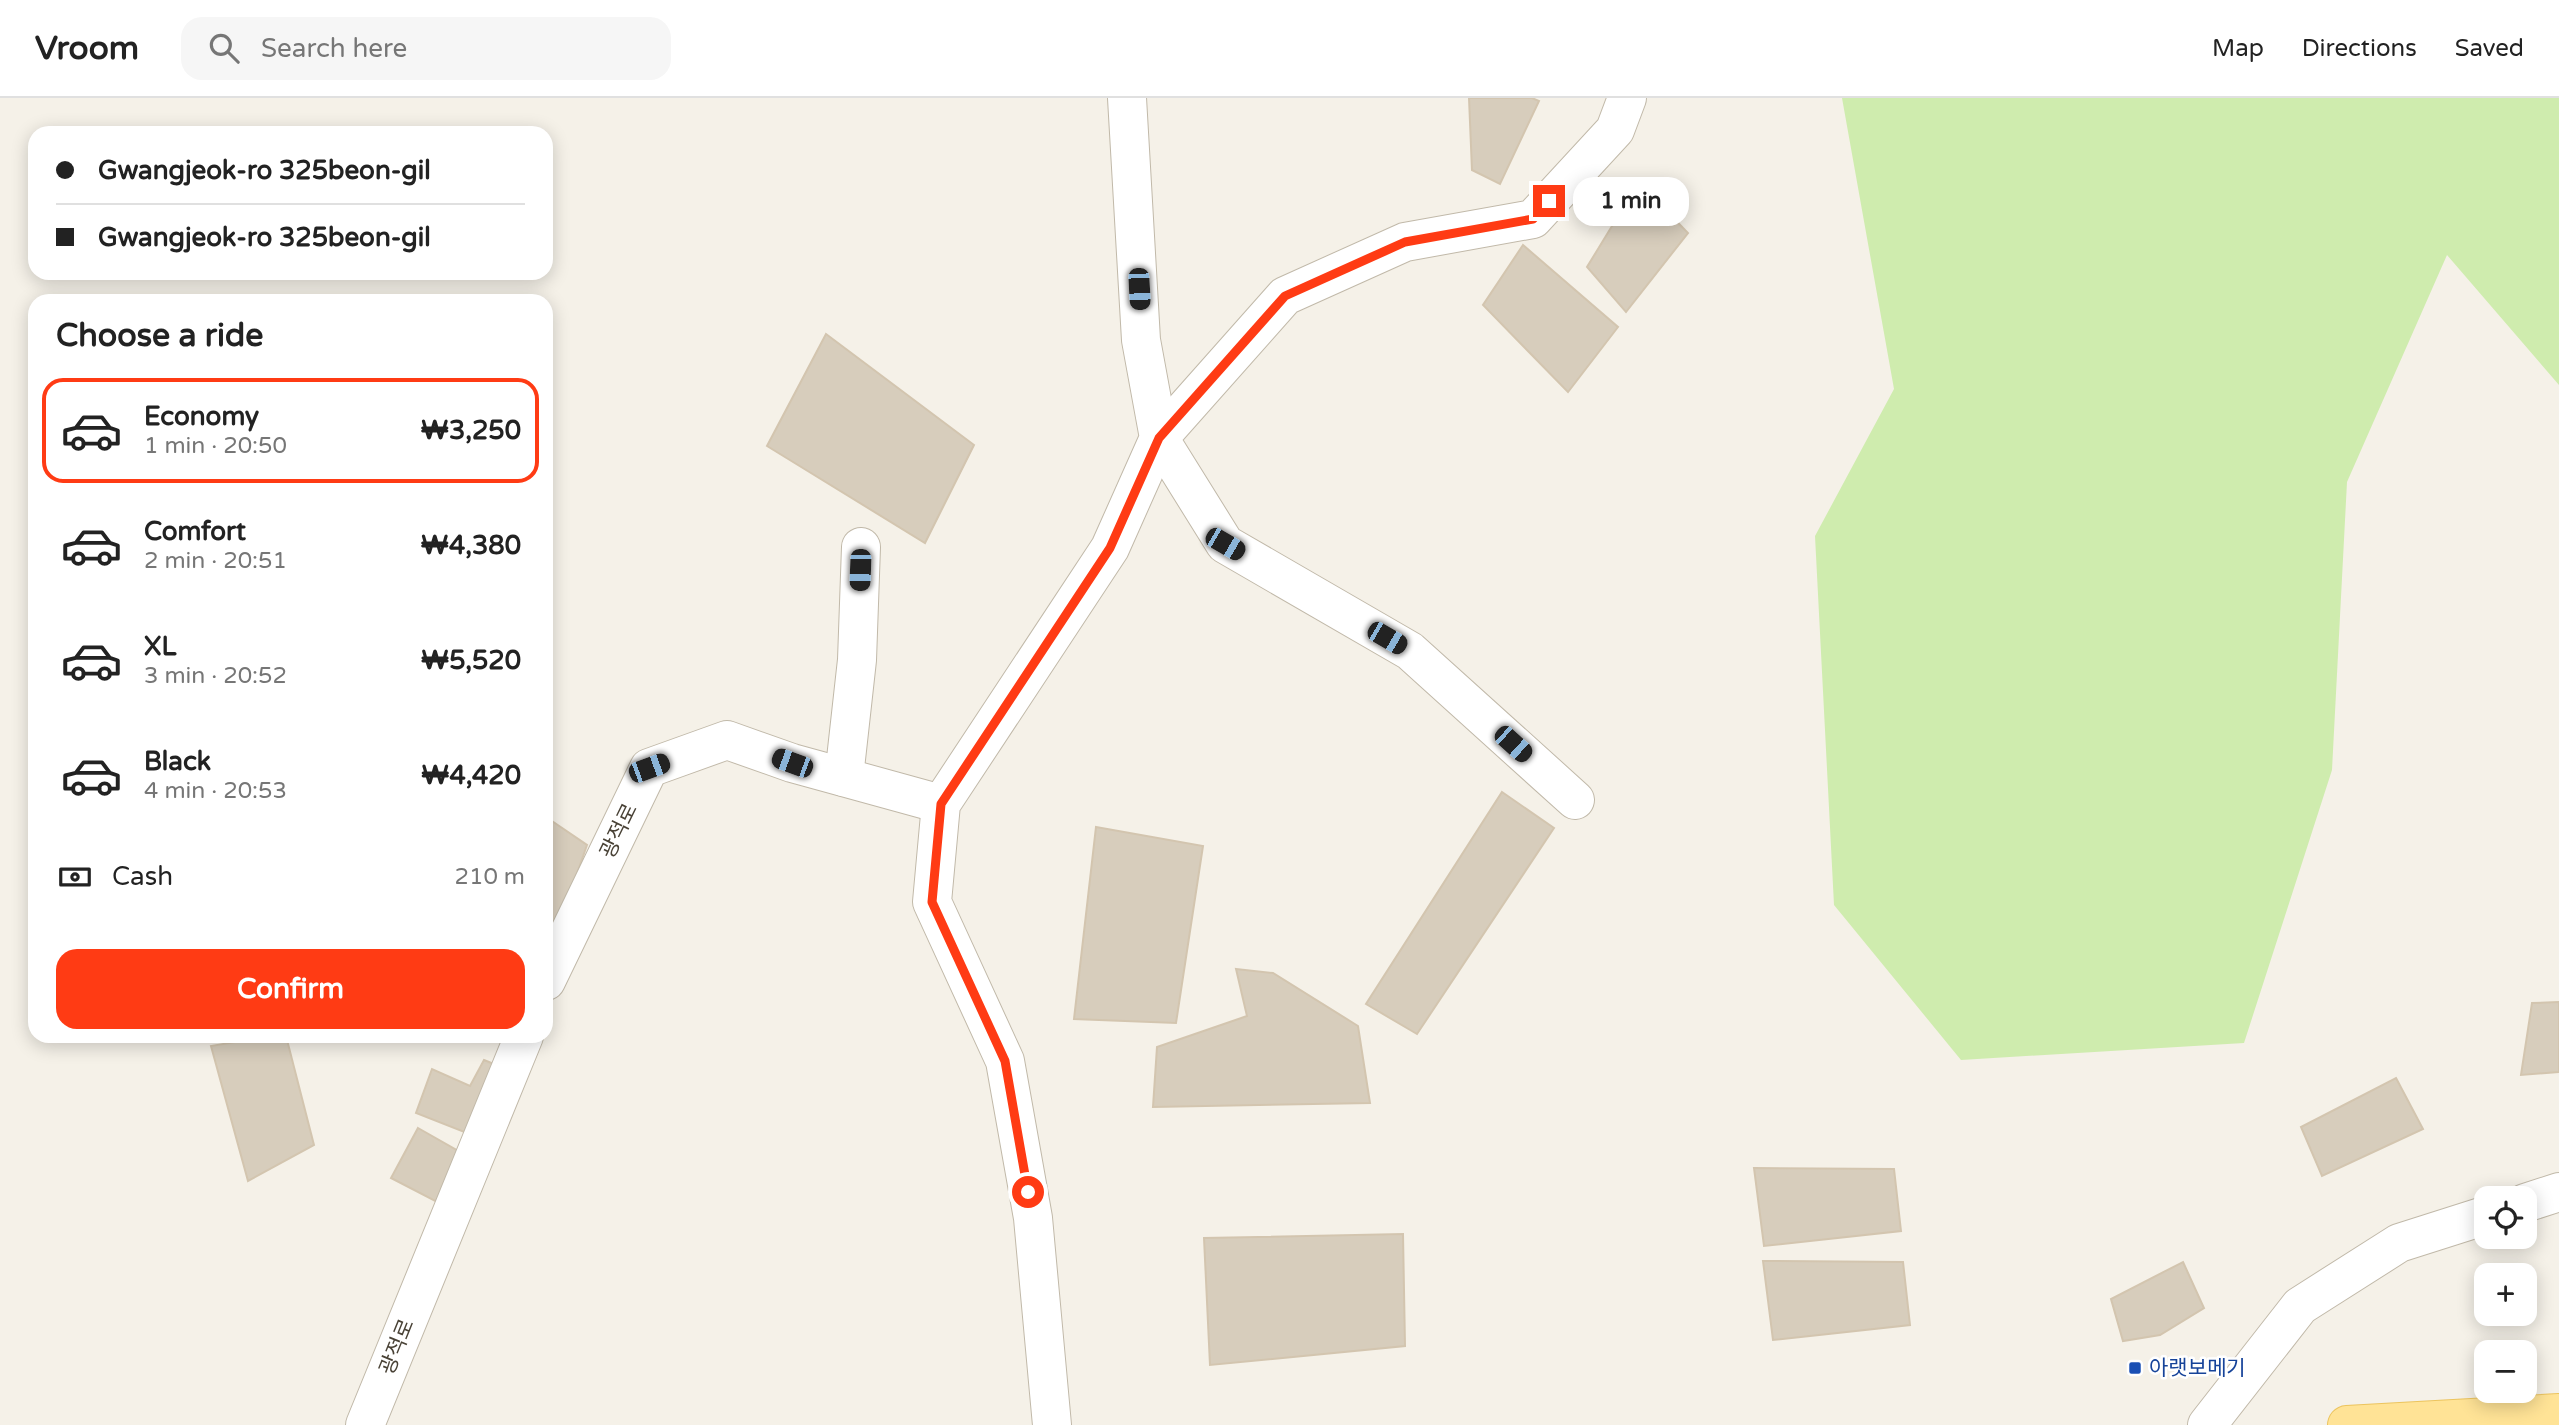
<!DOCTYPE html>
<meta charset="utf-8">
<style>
:root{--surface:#fff;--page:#f6f6f6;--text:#222;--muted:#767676;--line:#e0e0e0;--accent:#ff3b14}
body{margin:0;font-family:"Varela Round","Noto Sans KR",sans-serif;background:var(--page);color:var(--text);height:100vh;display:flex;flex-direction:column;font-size:26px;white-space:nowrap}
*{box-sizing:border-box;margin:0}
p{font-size:23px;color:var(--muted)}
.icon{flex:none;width:38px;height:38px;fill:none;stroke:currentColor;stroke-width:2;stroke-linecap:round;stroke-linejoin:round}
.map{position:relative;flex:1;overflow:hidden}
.side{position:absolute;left:28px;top:196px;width:525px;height:749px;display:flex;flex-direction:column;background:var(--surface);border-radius:21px;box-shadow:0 4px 18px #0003}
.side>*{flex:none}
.hud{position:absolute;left:28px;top:28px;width:525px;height:154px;border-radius:21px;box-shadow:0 4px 18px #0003;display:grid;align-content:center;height:154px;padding:0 28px;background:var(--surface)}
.buttons{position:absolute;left:2474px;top:1088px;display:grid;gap:14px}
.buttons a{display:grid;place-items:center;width:63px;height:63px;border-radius:14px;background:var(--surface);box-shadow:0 4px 18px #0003;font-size:35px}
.end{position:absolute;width:32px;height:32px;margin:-16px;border:9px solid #ff3b14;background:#fff;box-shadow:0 0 0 4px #fff}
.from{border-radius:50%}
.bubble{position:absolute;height:49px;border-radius:21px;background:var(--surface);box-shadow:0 4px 18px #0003;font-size:23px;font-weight:700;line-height:49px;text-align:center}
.car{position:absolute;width:21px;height:42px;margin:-21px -10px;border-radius:9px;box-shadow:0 0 5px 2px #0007;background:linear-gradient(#222 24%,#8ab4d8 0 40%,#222 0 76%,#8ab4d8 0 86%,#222 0)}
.hud b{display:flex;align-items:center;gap:24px;height:66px;font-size:26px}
.hud b+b{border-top:2px solid var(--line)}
.hud i{width:18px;height:18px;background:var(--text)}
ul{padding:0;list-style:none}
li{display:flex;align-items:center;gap:21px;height:105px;margin:0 14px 10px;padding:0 14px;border:4px solid transparent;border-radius:21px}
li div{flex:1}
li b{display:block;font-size:26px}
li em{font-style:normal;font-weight:700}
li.selected{border-color:var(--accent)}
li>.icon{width:63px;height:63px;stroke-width:1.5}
h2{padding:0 28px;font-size:32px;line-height:84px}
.pay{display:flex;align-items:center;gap:18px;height:77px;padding:0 28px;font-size:26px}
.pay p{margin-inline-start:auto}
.button{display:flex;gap:14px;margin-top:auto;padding:14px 28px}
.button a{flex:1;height:80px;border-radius:21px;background:var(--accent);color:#fff;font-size:28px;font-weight:700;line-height:80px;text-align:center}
header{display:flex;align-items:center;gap:42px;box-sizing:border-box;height:98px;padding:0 35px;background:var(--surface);border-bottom:2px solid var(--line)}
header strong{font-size:33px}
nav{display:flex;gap:38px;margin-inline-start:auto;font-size:24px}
.search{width:490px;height:63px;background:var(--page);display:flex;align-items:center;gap:18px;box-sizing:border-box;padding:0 24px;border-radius:21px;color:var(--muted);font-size:26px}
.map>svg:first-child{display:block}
.green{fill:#cfecae}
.building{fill:#d7cdbc;stroke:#d3c5af;stroke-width:2}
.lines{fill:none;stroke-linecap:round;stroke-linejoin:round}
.minor-casing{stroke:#c1b9a9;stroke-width:40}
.major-casing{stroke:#ecc45e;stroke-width:40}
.minor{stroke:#fff;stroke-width:38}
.major{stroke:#ffe396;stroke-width:38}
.route{stroke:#ff3b14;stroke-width:9}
.transit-dot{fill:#1a4fb4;stroke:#fff;stroke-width:2.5}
.labels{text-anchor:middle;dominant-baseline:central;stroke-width:5;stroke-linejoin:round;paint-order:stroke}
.street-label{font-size:21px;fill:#494236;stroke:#fff}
.transit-label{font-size:21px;fill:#164399;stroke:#fff;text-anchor:start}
</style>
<header>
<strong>Vroom</strong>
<div class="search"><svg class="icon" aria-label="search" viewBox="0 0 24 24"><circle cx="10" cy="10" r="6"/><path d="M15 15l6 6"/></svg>Search here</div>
<nav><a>Map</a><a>Directions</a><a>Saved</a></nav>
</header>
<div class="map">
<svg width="2559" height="1327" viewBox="0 0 2559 1327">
<rect width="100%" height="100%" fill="#f5f1e8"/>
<!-- green -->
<polygon class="green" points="1842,0 2559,0 2559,287 2447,157 2347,384 2332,672 2244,945 1961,962 1834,807 1815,438 1894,291"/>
<!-- building -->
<g class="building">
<polygon points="1469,0 1532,0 1539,3 1500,86 1472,72"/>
<polygon points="1639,84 1688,135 1626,214 1587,169"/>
<polygon points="1523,147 1618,229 1568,294 1483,207"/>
<polygon points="826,236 974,347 925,445 767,348"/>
<polygon points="1502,694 1554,730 1417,936 1366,906"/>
<polygon points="546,719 587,747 559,827 546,821"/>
<polygon points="1096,729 1203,748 1176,925 1074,921"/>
<polygon points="1236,871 1273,875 1358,928 1370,1005 1153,1009 1157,949 1247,918"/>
<polygon points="2559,904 2559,974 2521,977 2532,905"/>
<polygon points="271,938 286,938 314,1047 248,1083 211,948"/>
<polygon points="484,962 504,970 472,1037 416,1015 432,971 470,988"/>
<polygon points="2396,980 2423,1031 2322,1078 2301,1029"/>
<polygon points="418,1030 467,1058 441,1106 391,1080"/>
<polygon points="1754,1070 1894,1071 1901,1133 1764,1148"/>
<polygon points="1403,1136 1405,1248 1210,1267 1204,1140"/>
<polygon points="1763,1163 1903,1164 1910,1227 1773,1242"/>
<polygon points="2183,1164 2204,1210 2160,1237 2123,1243 2111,1201"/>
</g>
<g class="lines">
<defs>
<g id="minor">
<polyline points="844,679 857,562 861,449"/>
<polyline points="1575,702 1410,553 1225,446 1159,340 1285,198 1405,144 1533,121 1615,32 1627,0"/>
<polyline points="546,883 649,670 727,642 792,665 941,706"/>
<polyline points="2525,1105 2559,1094"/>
<polyline points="365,1327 524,938"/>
<polyline points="1052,1327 1033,1120 1005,963 932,804 941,706 1110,450 1159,340 1141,242 1127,0"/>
<polyline points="2207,1327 2300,1208 2399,1145 2487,1117"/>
</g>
<polyline id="major" points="2347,1327 2559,1315"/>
</defs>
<!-- minor casing -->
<use href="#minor" class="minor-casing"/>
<!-- major casing -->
<use href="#major" class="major-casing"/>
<!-- minor -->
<use href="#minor" class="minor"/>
<!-- major -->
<use href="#major" class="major"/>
</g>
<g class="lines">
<!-- route -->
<polyline class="route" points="1028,1094 1005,963 932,804 941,706 1110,450 1159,340 1285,198 1405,144 1533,121 1549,103"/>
</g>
<!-- markers -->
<rect class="transit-dot" x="2128" y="1263" width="14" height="14" rx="3.5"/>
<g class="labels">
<!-- street labels -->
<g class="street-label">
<text transform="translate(619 733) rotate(-64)">광적로</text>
<text transform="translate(397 1249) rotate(-68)">광적로</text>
</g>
<!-- transit labels -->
<g class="transit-label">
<text x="2149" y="1270">아랫보메기</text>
</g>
</g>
</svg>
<div class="buttons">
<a><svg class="icon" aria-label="locate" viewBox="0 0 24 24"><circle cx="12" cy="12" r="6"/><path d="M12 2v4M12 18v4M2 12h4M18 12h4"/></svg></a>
<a>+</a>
<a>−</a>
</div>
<i class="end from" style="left:1028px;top:1094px"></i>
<i class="end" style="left:1549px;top:103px"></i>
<div class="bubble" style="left:1573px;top:79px;width:116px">1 min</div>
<i class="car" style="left:1139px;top:191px;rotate:177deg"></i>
<i class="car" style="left:1225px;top:446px;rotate:120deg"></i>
<i class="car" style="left:860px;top:472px;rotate:182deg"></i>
<i class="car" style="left:1387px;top:540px;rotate:120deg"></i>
<i class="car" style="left:1513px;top:646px;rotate:132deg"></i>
<i class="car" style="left:792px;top:665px;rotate:290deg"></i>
<i class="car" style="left:649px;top:670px;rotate:70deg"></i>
<div class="hud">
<b><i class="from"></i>Gwangjeok-ro 325beon-gil</b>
<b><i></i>Gwangjeok-ro 325beon-gil</b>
</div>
<section class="side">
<h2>Choose a ride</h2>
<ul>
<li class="selected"><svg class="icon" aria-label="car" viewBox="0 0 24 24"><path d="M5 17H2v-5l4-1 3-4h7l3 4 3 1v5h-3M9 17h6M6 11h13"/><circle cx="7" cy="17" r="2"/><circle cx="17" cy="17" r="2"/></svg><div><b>Economy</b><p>1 min · 20:50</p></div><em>₩3,250</em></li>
<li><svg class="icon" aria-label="car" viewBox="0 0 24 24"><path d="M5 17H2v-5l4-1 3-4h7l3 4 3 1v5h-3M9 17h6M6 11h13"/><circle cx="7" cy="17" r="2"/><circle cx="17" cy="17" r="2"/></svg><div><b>Comfort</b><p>2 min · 20:51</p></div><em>₩4,380</em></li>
<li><svg class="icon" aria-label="car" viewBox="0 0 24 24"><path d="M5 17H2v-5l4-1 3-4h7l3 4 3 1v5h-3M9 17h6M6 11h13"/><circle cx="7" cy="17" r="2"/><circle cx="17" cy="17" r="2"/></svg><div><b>XL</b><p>3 min · 20:52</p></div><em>₩5,520</em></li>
<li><svg class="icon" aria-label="car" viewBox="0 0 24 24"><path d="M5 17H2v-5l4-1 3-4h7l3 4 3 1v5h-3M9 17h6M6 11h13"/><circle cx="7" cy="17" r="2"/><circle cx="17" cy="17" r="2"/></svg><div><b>Black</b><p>4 min · 20:53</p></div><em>₩4,420</em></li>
</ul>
<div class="pay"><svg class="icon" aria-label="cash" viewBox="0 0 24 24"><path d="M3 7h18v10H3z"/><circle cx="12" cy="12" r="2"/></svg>Cash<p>210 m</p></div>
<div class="button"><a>Confirm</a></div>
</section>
</div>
